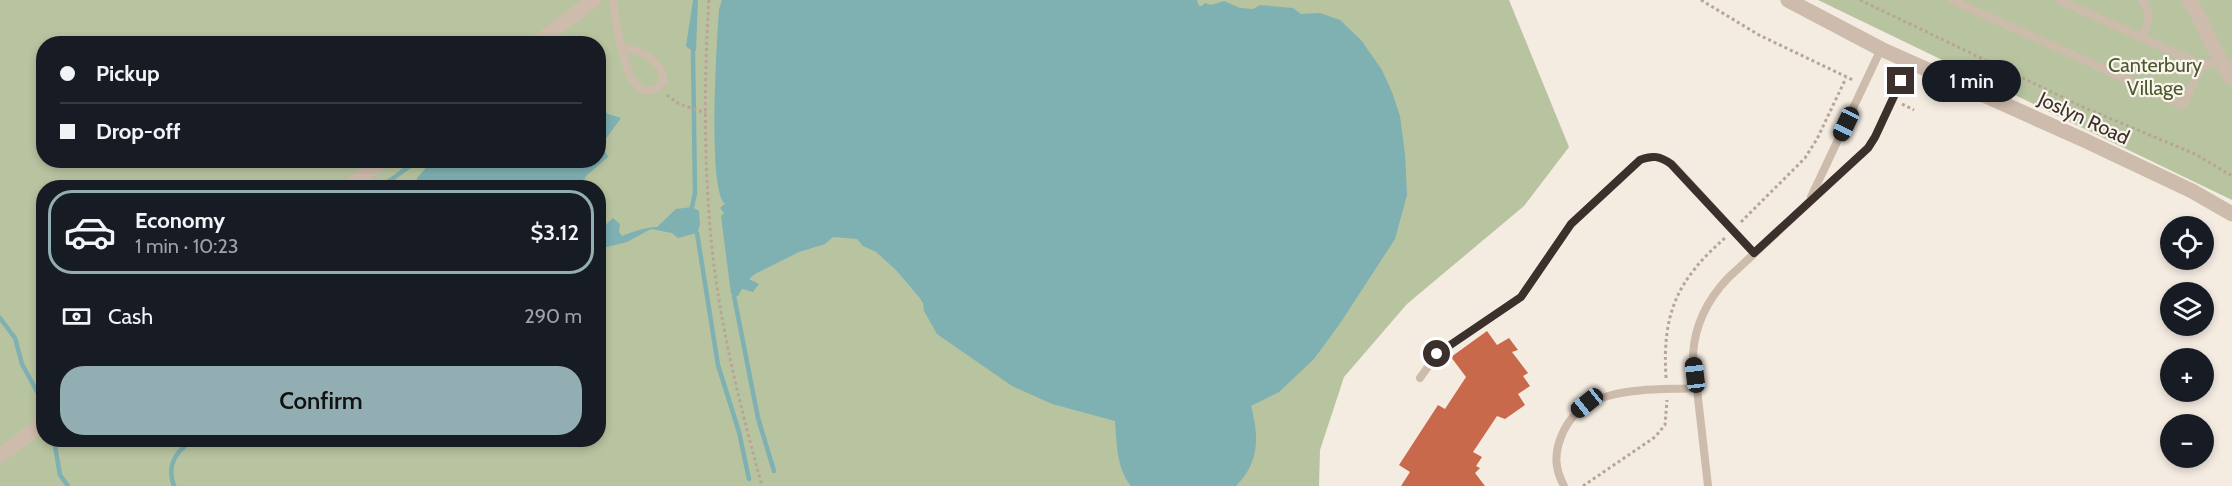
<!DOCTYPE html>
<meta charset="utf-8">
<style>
:root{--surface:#171b24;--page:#20242c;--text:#f1f3f6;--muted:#9ea1a6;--line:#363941;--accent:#92aeb2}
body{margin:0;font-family:Cabin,sans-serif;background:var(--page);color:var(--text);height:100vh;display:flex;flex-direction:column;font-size:22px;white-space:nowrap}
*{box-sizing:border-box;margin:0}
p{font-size:20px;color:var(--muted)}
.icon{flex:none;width:33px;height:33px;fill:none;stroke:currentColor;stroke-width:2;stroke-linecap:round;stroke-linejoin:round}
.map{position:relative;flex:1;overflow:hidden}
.sheet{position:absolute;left:36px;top:180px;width:570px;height:267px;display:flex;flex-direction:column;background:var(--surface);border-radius:24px;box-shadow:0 3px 9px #0003}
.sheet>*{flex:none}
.hud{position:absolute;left:36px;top:36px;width:570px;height:132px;border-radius:24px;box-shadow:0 3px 9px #0003;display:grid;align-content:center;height:132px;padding:0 24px;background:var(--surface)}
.buttons{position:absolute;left:2160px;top:216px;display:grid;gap:12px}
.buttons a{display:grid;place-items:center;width:54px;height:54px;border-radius:50%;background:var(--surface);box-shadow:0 3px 9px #0003;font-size:30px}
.end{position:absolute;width:27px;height:27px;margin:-14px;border:8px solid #3b302b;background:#fff;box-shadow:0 0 0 3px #fff}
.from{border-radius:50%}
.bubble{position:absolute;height:42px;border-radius:21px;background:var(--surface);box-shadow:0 3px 9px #0003;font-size:20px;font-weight:600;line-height:42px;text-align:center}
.car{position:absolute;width:18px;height:36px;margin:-18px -9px;border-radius:8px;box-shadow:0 0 4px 2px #0007;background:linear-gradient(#222 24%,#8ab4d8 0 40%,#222 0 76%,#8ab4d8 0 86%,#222 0)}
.hud b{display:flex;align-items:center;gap:21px;height:57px;font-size:22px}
.hud b+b{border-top:2px solid var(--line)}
.hud i{width:15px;height:15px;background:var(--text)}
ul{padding:10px 0 0;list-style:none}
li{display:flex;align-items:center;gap:18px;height:84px;margin:0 12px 9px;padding:0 12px;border:3px solid transparent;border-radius:24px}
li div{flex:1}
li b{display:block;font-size:22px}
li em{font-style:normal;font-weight:600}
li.on{border-color:var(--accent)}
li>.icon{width:54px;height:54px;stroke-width:1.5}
.pay{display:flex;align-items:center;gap:15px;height:66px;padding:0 24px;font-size:22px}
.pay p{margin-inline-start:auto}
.button{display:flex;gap:12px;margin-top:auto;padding:12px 24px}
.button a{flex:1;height:69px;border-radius:24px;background:var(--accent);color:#111;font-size:24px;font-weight:600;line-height:69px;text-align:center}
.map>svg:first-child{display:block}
.green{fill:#b8c4a0;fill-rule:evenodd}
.water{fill:#7fb0b2}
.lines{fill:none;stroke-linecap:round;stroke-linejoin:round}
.stream{stroke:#7fb0b2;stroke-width:4.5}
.building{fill:#c8694b}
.path{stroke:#b9a596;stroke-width:3;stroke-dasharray:3 3;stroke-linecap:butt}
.service{stroke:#cdbbac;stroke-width:8}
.minor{stroke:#cdbbac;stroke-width:15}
.tertiary{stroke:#cdbbac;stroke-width:15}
.route{stroke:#3b302b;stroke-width:8}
.labels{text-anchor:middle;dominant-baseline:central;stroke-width:4.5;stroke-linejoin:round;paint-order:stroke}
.park-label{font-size:20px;fill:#4a5a2e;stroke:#fbf5ee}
.street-label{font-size:20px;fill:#3b302b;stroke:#fbf5ee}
</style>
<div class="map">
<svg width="2232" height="486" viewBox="0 0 2232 486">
<rect width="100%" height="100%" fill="#f4ebe1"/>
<!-- green -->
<g class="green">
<path d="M0 0H1509L1569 147 1524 206 1407 304 1344 377 1320 450 1319 486H0ZM44 44H598V160H44ZM44 188H598V440H44Z"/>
<polygon points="1818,0 2232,0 2232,200"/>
</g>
<!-- water -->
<g class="water">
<polygon points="693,0 698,0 696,51 693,52 686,46"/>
<path d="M722 0H1197L1199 6H1202L1205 3 1211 5 1224 1 1240 8 1253 9 1260 5 1293 8 1301 14 1320 13 1340 20 1361 40 1382 70 1392 92 1400 116 1405 154 1407 195 1395 239 1341 322 1314 359 1279 392 1251 406C1259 436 1260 462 1236 486H1131C1116 467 1117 444 1115 421L1052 404 1012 386 937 334 924 311 923 303 919 297 896 270 876 252 863 246 857 239 833 237 825 244 799 252 755 274 749 279 759 284 753 292 742 289 738 296 731 294 721 216 724 213 720 208 725 204C707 189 717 39 719 9Z"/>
<polygon points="599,105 608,114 621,118 605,140 603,146 608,157 586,176 581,187 417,187 417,178 432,161 598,160"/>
<path d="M692 207 699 211 700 225 697 233 678 238 672 233 651 229 627 242 599 249V231L613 218 620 224 619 232 622 236C631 232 647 227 657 227L676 209Z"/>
</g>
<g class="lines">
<!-- stream -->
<g class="stream">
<polyline points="381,187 418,160"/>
<polyline points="692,207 695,193 693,52"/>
<polyline points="697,233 718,365 739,432 749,479"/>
<polyline points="734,296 758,418 774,471"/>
<polyline points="0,318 15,338 22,364 40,397 44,408"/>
<polyline points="54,440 60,475 68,486"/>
<path d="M174 486C166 465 176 451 193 440"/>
</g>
</g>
<!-- building -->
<polygon class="building" points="1487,331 1497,345 1509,338 1518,350 1512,352 1528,373 1523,376 1530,386 1518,394 1525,405 1505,419 1497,416 1473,452 1482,457 1476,466 1480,468 1475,473 1485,486 1401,486 1410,472 1399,465 1438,405 1445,409 1466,377 1451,357"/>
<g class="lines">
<!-- path -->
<g class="path">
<path d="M709 0C704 75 704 152 710 227 717 315 739 402 762 486"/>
<polyline points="1701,0 1759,35 1853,80"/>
<polyline points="1860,0 2083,107 2195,154 2232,176"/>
<polyline points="667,95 679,104 706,113"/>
<polyline points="1902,104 1914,110"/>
<polyline points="1741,222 1805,158 1817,139 1846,78"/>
<path d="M1666 378C1662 313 1677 280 1726 237"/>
<polyline points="1583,486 1655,437 1665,425 1667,400"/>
</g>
<!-- service -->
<g class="service">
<path d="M613 0C616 20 623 87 646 91 655 92 660 87 664 80 659 56 642 52 622 47"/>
<polyline points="1952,0 2183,105 2202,65"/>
<polyline points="2059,0 2202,65 2221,63"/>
<path d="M2142 38C2148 23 2153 14 2142 0"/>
<polyline points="1811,197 1881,49"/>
<path d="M1420 378 1437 354 1521 297 1571 224 1640 160C1653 155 1660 156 1672 164L1754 253"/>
<path d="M1564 486C1555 469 1554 455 1561 437 1581 383 1649 391 1697 388"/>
<path d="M1708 486 1693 354C1695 324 1707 300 1728 278L1868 148 1875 137 1910 63"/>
</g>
<!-- minor -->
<g class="minor">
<path d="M2189 0C2206 25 2213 54 2232 78"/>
<polyline points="535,44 594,0"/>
<polyline points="348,188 382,160"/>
<polyline points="0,456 44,422"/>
</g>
<!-- tertiary -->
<polyline class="tertiary" points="1788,0 1881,49 2084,140 2192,191 2232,214"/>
</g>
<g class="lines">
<!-- route -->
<path class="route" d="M1437 354 1521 297 1571 224 1640 160C1653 155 1660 156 1671 164L1754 253 1868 148 1875 137 1901 81"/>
</g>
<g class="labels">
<!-- park labels -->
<g class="park-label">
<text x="2155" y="65">Canterbury<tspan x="2155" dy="23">Village</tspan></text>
</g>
<!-- street labels -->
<g class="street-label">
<text transform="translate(2084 118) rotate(25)">Joslyn Road</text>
</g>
</g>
</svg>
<div class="buttons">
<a><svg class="icon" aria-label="locate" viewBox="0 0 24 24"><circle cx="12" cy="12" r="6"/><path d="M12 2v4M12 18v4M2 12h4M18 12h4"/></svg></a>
<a><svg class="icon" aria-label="layers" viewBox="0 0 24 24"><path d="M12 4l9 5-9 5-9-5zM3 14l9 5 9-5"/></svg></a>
<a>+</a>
<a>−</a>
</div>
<i class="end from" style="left:1437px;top:354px"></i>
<i class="end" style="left:1901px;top:81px"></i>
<div class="bubble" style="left:1922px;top:60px;width:99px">1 min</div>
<i class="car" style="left:1846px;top:124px;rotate:205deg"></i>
<i class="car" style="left:1695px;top:375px;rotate:353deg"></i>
<i class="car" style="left:1587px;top:403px;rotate:231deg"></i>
<div class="hud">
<b><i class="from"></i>Pickup</b>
<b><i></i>Drop-off</b>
</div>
<section class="sheet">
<ul>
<li class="on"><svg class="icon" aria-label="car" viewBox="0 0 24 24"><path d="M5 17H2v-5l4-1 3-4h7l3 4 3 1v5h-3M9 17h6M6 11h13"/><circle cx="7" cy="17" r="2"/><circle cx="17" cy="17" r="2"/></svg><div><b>Economy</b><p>1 min · 10:23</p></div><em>$3.12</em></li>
</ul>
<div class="pay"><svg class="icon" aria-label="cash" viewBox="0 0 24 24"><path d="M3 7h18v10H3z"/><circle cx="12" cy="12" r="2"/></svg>Cash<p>290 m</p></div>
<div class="button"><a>Confirm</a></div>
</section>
</div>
